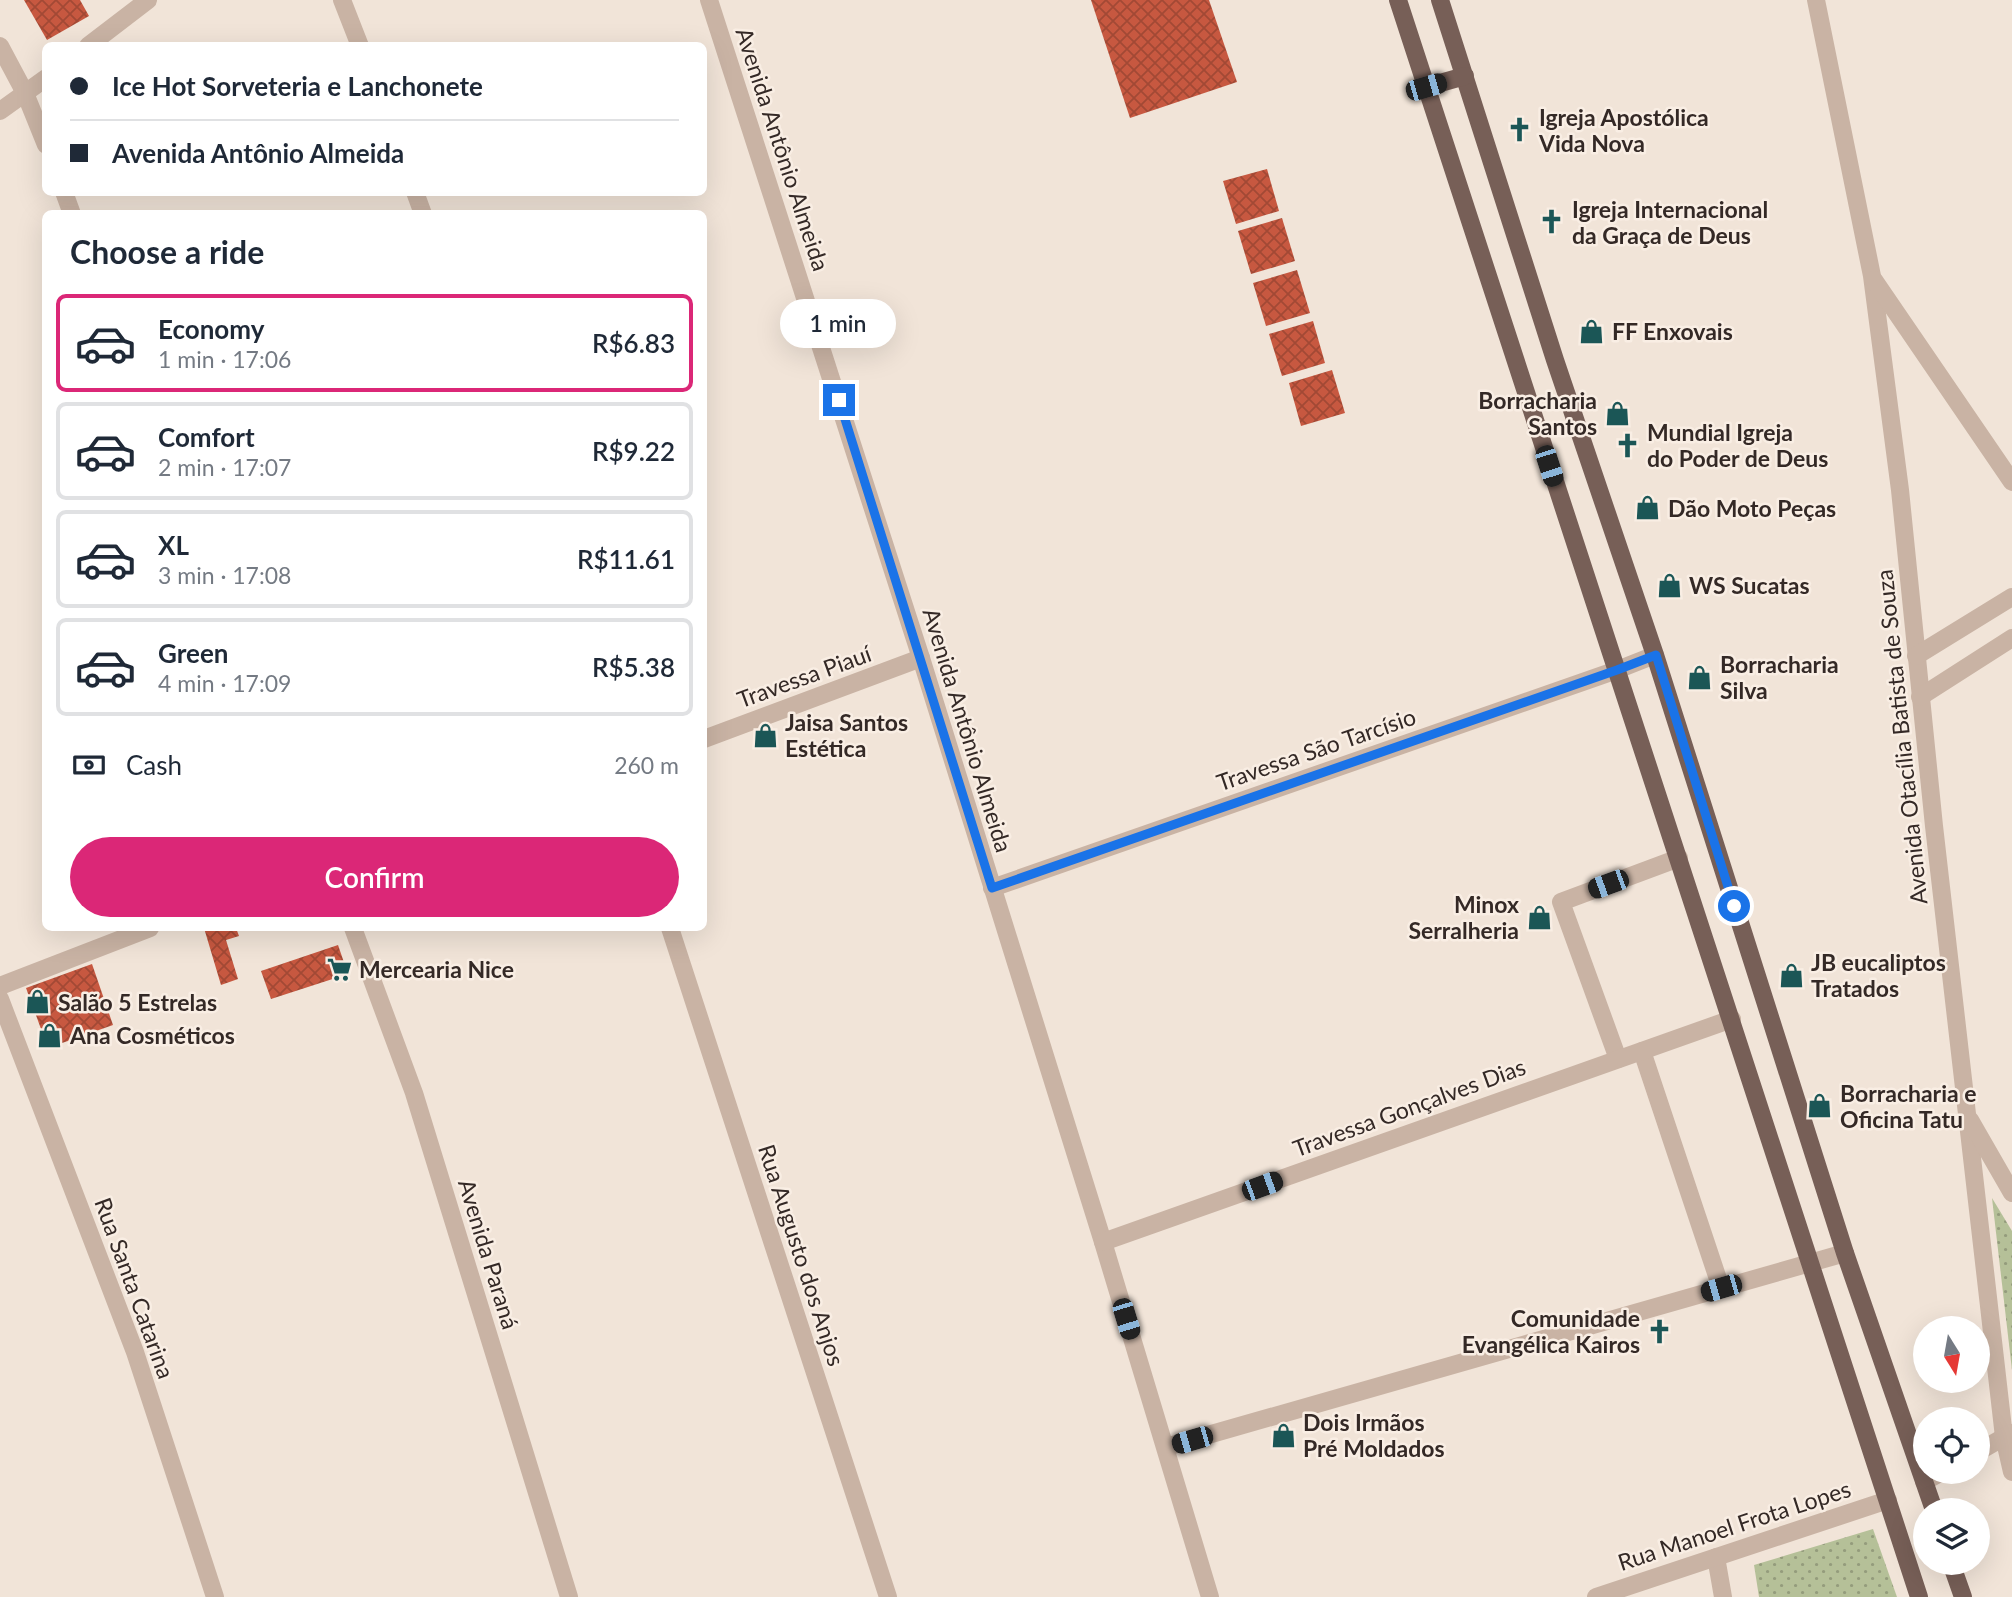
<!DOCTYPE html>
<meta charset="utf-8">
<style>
:root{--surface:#fff;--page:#f6f6f7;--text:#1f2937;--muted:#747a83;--line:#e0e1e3;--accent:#db2777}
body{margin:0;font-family:Lato,sans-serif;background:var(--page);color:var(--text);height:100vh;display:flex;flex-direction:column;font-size:26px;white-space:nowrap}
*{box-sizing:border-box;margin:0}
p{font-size:23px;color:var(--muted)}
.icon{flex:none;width:38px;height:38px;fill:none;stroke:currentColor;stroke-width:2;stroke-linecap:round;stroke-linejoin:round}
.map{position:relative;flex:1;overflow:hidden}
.sheet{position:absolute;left:42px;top:210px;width:665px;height:721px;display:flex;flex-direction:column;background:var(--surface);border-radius:10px;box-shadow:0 7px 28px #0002}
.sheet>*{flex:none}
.top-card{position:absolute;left:42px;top:42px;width:665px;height:154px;border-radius:10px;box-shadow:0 7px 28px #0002;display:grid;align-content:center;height:154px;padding:0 28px;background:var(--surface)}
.needle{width:46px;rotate:169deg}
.buttons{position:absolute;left:1913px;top:1316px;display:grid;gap:14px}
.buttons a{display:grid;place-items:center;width:77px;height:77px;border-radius:50%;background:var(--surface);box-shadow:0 7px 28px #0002;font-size:35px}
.end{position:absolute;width:32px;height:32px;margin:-16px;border:9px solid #1a73e8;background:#fff;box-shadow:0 0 0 4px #fff}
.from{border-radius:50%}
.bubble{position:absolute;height:49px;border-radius:24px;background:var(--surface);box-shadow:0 7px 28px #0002;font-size:23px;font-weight:600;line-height:49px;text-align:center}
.car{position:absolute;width:21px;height:42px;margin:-21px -10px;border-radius:9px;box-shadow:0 0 5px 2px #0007;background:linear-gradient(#222 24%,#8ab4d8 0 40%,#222 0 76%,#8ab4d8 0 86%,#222 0)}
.top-card b{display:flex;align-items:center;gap:24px;height:66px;font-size:26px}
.top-card b+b{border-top:2px solid var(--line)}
.top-card i{width:18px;height:18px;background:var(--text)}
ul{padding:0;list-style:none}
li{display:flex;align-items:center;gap:21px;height:98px;margin:0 14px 10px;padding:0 14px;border:4px solid var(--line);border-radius:10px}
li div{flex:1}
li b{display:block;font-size:26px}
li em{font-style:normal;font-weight:600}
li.current{border-color:var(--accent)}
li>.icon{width:63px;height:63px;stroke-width:1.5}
h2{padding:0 28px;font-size:32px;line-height:84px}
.pay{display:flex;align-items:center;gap:18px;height:77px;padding:0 28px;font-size:26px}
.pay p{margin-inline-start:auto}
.button{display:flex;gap:14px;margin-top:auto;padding:14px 28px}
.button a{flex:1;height:80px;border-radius:42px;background:var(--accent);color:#fff;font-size:28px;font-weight:600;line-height:80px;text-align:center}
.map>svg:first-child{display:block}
.park{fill:url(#park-dots)}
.building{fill:url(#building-cross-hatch)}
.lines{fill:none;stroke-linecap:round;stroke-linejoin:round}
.minor{stroke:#c9b3a4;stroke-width:18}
.major{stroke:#775f57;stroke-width:18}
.route{stroke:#1a73e8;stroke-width:9}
.labels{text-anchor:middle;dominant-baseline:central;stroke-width:5;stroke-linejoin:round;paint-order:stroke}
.poi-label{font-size:23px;font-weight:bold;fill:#342926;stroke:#f9eee4;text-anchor:start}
.street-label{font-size:23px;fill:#342926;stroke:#f9eee4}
</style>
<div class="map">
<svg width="2012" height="1597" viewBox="0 0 2012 1597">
<defs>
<pattern id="park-dots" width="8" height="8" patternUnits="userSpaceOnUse" patternTransform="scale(1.75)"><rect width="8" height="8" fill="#b5c098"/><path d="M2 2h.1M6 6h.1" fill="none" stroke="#949c7c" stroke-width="1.8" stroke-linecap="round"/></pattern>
<pattern id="building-cross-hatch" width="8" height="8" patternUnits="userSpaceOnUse" patternTransform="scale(1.75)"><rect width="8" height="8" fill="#c75840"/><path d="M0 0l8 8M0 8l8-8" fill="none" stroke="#a24935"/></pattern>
</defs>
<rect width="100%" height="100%" fill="#f1e4d8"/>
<!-- park -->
<g class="park">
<polygon points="1992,1198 2012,1231 2012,1370"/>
<polygon points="1873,1529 1897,1597 1759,1597 1754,1565"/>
</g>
<!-- building -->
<g class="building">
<polygon points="24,0 80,0 89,16 47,40"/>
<polygon points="1091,0 1209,0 1237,82 1130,118"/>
<polygon points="1267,169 1279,211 1236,224 1223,181"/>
<polygon points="1282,218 1295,261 1251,274 1238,231"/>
<polygon points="1297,270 1310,313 1266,326 1253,283"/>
<polygon points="1313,321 1325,363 1282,376 1269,334"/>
<polygon points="1332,370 1345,413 1301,426 1289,383"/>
<polygon points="204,928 236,928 239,936 226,940 238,979 221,985"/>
<polygon points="338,945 348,974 271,999 261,971"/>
<polygon points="92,964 113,1025 48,1048 26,988"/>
</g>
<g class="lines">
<!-- minor -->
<g class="minor">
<polyline points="342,0 360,46"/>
<polyline points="709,0 921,658 1103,1242 1210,1597"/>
<polyline points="1816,0 1872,276 1900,490 1934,826 2004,1437 2012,1472"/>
<polyline points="0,46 25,93 46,145"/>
<polyline points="88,46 148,0"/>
<polyline points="0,111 46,78"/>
<polyline points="64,192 72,214"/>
<polyline points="415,192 423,214"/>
<polyline points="1874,280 2012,482"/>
<polyline points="1916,656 2012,597"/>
<polyline points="1920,697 2012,638"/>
<polyline points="704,739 921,658"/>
<polyline points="992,888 1617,670 1655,655"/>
<polyline points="353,928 414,1093 569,1597"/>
<polyline points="670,928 888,1597"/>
<polyline points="0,986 150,928"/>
<polyline points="0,999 135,1352 215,1597"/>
<polyline points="1642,1051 1721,1288"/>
<polyline points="1618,1059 1561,902 1679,858"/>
<polyline points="1970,1120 2012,1193"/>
<polyline points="1103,1242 1732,1019"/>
<polyline points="1166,1447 1845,1253"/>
<polyline points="1978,1452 2011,1433"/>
<polyline points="1924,1482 1942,1472"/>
<polyline points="1716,1557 1723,1597"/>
<polyline points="1596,1597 1888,1500"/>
</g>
<!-- major -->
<g class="major">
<polyline points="1398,0 1919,1597"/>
<polyline points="1440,0 1555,360 1655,655 1845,1253 1934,1510"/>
<polyline points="1426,87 1465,76"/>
<polyline points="1951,1563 1963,1597"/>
</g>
</g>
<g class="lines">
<!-- route -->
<polyline class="route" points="839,400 992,888 1617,670 1656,655 1734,906"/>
</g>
<!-- icons -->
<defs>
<symbol id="church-bare" viewBox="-9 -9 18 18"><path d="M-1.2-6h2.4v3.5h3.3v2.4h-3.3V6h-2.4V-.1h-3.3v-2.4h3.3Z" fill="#1b5656" stroke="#f9eee4" stroke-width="2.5" paint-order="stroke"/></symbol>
<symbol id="shop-bare" viewBox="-9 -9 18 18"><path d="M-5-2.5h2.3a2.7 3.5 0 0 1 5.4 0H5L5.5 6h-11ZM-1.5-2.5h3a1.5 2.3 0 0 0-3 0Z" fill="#1b5656" stroke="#f9eee4" stroke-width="2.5" paint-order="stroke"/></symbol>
<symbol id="supermarket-bare" viewBox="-9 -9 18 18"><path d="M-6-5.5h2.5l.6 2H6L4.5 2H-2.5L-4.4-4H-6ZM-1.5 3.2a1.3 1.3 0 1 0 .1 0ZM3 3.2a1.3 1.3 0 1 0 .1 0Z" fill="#1b5656" stroke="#f9eee4" stroke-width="2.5" paint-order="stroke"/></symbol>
</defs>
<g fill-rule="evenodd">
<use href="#church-bare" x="1502" y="112" width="35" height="35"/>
<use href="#church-bare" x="1534" y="204" width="35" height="35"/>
<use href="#shop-bare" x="1574" y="314" width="35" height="35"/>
<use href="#shop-bare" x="1600" y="396" width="35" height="35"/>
<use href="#church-bare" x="1610" y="428" width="35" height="35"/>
<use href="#shop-bare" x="1630" y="490" width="35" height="35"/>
<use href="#shop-bare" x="1652" y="568" width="35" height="35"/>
<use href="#shop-bare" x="1682" y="660" width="35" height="35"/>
<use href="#shop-bare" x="748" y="718" width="35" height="35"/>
<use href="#shop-bare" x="1522" y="900" width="35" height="35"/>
<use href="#supermarket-bare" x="322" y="952" width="35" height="35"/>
<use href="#shop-bare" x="1774" y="958" width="35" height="35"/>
<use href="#shop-bare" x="20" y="984" width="35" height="35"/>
<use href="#shop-bare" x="32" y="1018" width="35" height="35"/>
<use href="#shop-bare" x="1802" y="1088" width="35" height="35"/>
<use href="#church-bare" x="1642" y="1314" width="35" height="35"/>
<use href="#shop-bare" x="1266" y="1418" width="35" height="35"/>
</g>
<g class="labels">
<!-- poi labels -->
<g class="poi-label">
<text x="1539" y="117">Igreja Apostólica<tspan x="1539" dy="26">Vida Nova</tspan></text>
<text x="1572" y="209">Igreja Internacional<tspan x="1572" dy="26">da Graça de Deus</tspan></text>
<text x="1612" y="331">FF Enxovais</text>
<text x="1597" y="400" text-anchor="end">Borracharia<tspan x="1597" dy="26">Santos</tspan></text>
<text x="1647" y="432">Mundial Igreja<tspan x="1647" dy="26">do Poder de Deus</tspan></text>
<text x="1668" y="508">Dão Moto Peças</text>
<text x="1689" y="585">WS Sucatas</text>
<text x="1720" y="664">Borracharia<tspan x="1720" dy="26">Silva</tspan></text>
<text x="785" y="722">Jaisa Santos<tspan x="785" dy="26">Estética</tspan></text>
<text x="1519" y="904" text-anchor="end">Minox<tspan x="1519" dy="26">Serralheria</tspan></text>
<text x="1811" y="962">JB eucaliptos<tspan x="1811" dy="26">Tratados</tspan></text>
<text x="359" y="969">Mercearia Nice</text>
<text x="58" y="1002">Salão 5 Estrelas</text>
<text x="70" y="1035">Ana Cosméticos</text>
<text x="1840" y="1093">Borracharia e<tspan x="1840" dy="26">Oficina Tatu</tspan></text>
<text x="1640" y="1318" text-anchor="end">Comunidade<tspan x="1640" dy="26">Evangélica Kairos</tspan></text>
<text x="1303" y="1422">Dois Irmãos<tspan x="1303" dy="26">Pré Moldados</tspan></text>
</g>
<!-- street labels -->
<g class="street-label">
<text transform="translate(783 149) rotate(72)">Avenida Antônio Almeida</text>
<text transform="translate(804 676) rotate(-20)">Travessa Piauí</text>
<text transform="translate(968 730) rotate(73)">Avenida Antônio Almeida</text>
<text transform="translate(1901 737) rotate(-96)">Avenida Otacília Batista de Souza</text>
<text transform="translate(1316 749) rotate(-19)">Travessa São Tarcísio</text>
<text transform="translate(1409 1107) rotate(-20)">Travessa Gonçalves Dias</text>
<text transform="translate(489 1254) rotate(73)">Avenida Paraná</text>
<text transform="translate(802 1255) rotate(72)">Rua Augusto dos Anjos</text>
<text transform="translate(135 1288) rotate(70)">Rua Santa Catarina</text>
<text transform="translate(1734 1525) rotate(-18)">Rua Manoel Frota Lopes</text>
</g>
</g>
</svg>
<div class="buttons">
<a><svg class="needle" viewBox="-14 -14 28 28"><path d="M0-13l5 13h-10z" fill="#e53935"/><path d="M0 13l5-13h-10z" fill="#747a83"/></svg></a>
<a><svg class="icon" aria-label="locate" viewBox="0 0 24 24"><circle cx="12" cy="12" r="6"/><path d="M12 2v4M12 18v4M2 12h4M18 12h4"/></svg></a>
<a><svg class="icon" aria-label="layers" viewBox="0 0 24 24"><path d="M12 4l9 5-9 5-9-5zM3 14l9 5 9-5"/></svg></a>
</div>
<i class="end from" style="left:1734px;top:906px"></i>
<i class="end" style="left:839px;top:400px"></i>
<div class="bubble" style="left:780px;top:299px;width:116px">1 min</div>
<i class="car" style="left:1426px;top:87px;rotate:74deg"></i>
<i class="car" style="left:1549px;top:466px;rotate:162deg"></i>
<i class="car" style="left:1608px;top:884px;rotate:250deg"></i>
<i class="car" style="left:1262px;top:1186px;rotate:70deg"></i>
<i class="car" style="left:1721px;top:1288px;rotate:254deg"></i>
<i class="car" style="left:1126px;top:1319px;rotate:163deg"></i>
<i class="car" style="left:1192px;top:1440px;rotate:254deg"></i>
<div class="top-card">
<b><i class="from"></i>Ice Hot Sorveteria e Lanchonete</b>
<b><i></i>Avenida Antônio Almeida</b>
</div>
<section class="sheet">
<h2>Choose a ride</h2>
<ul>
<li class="current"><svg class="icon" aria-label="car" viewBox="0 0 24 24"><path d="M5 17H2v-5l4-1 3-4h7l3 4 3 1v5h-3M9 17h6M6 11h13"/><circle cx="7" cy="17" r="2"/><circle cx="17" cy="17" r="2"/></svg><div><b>Economy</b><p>1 min · 17:06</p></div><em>R$6.83</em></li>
<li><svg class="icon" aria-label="car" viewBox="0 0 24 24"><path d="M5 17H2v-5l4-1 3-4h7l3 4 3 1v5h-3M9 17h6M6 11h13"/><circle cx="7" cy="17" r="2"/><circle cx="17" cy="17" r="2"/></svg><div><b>Comfort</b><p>2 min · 17:07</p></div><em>R$9.22</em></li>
<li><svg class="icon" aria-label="car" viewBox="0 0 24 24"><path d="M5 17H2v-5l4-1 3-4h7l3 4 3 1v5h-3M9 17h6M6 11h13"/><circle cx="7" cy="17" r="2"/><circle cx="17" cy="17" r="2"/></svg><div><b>XL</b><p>3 min · 17:08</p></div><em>R$11.61</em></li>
<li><svg class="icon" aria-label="car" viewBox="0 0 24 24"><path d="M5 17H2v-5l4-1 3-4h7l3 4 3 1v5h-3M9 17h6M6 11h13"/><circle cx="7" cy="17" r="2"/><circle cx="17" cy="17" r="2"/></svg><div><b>Green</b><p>4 min · 17:09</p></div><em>R$5.38</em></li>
</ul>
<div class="pay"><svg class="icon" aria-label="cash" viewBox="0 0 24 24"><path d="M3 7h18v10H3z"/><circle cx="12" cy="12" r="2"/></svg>Cash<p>260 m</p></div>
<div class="button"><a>Confirm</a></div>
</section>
</div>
